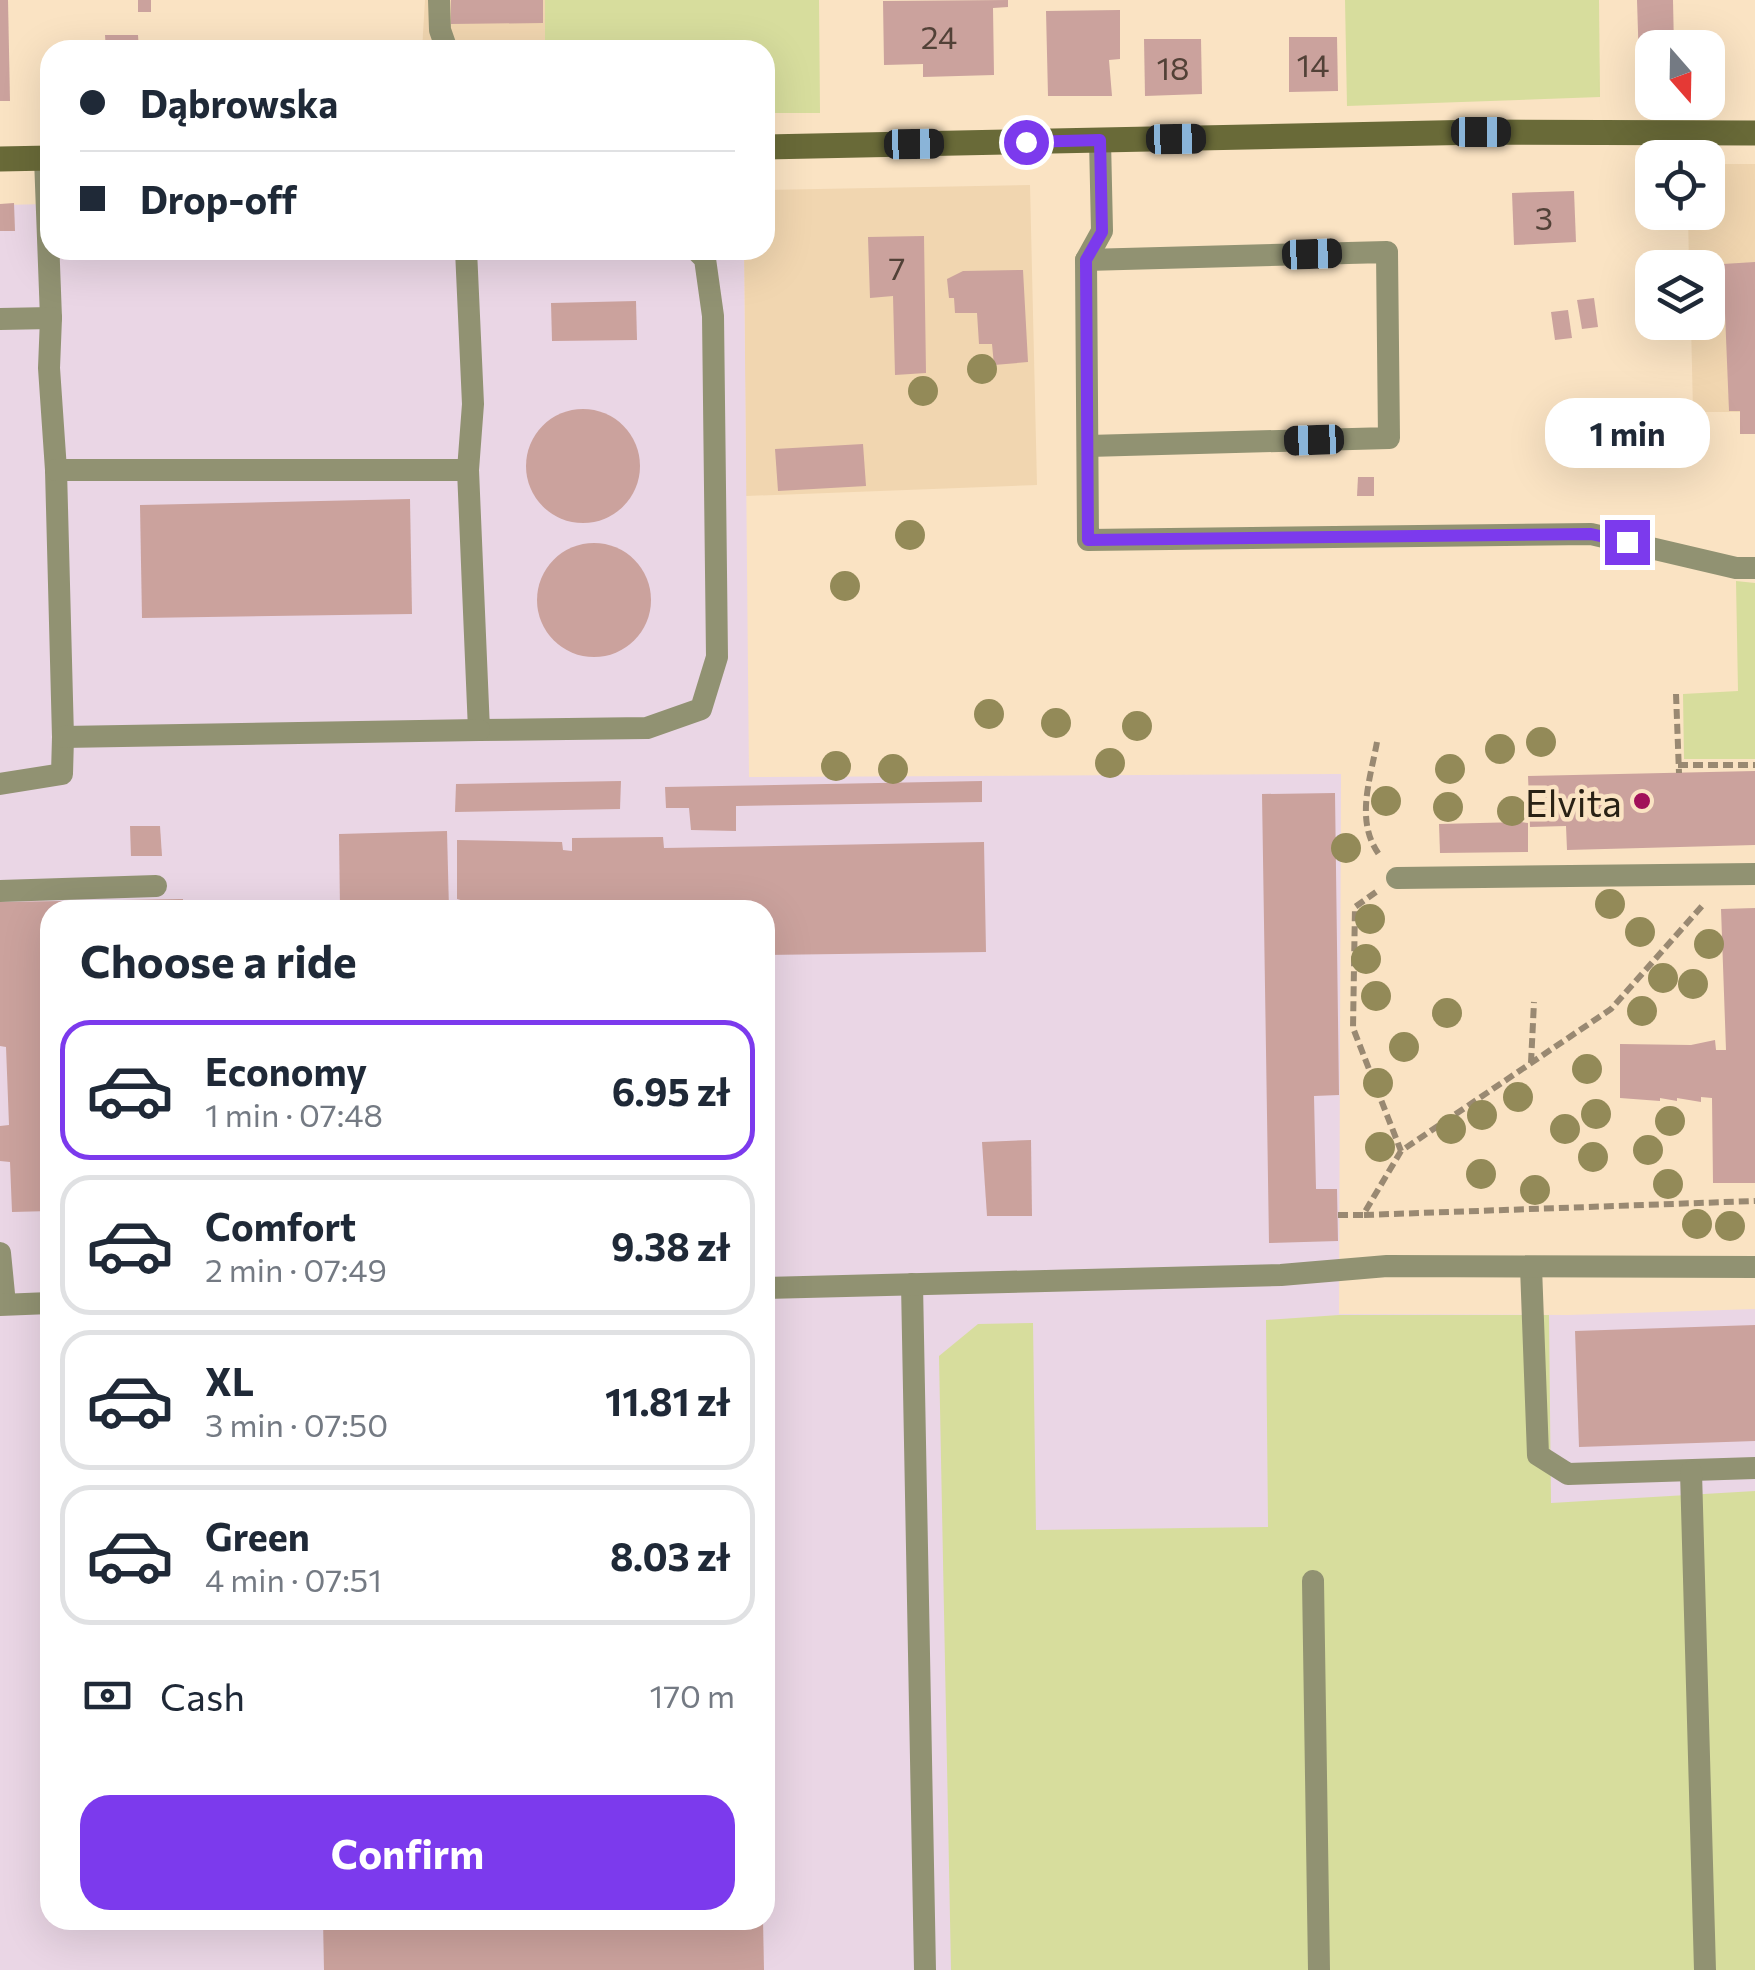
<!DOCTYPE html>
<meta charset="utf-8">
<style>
:root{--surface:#fff;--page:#f6f6f7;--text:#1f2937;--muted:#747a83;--line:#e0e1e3;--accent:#7c3aed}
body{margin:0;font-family:Commissioner,sans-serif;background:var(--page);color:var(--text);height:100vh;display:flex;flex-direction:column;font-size:38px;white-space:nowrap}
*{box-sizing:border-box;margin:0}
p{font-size:32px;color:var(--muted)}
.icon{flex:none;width:55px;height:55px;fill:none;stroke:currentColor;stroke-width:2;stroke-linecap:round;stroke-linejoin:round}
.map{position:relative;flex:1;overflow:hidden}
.panel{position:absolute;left:40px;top:900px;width:735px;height:1030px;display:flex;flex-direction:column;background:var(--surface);border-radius:30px;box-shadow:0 10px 40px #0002}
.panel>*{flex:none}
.top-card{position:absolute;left:40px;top:40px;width:735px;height:220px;border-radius:30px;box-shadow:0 10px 40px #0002;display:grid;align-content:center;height:220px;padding:0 40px;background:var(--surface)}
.needle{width:65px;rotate:160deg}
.buttons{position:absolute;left:1635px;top:30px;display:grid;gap:20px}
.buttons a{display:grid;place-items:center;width:90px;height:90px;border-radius:20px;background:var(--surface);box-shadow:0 10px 40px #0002;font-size:50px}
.end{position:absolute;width:45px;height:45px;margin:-22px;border:12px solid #7c3aed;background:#fff;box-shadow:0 0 0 5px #fff}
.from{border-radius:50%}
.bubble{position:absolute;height:70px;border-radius:30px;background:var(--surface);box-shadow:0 10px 40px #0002;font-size:32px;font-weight:700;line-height:70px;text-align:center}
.car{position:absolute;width:30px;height:60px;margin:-30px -15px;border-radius:12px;box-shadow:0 0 8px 2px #0007;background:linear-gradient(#222 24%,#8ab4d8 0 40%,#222 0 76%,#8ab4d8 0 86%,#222 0)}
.top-card b{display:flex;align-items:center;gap:35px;height:95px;font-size:38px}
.top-card b+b{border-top:2px solid var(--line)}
.top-card i{width:25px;height:25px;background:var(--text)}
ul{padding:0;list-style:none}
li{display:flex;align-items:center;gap:30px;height:140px;margin:0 20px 15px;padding:0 20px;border:5px solid var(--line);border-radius:30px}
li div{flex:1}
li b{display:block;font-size:38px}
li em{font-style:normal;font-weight:700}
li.current{border-color:var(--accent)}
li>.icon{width:90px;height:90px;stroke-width:1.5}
h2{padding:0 40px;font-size:45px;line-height:120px}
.pay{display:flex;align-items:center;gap:25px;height:110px;padding:0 40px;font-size:38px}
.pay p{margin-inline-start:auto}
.cta{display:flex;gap:20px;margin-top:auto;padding:20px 40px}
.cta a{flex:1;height:115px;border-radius:30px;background:var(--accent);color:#fff;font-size:40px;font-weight:700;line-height:115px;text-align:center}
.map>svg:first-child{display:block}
.built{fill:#f1d6b0}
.industrial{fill:#ead6e5;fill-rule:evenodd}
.green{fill:#d7dd9d}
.building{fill:#cba29d}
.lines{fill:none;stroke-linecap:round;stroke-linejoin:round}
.path{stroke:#998972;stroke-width:6;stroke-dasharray:10 5;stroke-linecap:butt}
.lane{stroke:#919272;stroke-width:22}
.secondary{stroke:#696a38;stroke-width:25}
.tree{fill:#938a58}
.route{stroke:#7c3aed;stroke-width:12}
.poi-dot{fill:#a11159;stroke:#fae3c3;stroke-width:4}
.labels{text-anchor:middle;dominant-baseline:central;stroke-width:9;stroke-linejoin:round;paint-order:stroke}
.number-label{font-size:32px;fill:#524137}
.poi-label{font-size:38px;fill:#292115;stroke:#fae3c3;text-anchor:end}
</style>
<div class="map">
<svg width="1755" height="1970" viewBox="0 0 1755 1970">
<rect width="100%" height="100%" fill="#fae3c3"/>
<!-- built -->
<g class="built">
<polygon points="425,0 545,0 545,50 422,50"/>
<polygon points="1708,164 1755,164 1755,412 1693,412 1691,323 1708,322 1708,268 1689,267 1688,213 1708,212"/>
<polygon points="1030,185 1037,485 746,496 744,250 765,250 765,190"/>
</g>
<!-- industrial -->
<path class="industrial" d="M50 204V250H744L749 777 1341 774 1339 1314 1568 1315 1755 1309V1970H0V205ZM50 910H765V1920H50Z"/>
<!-- green -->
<g class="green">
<polygon points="545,0 819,0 820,113 765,113 765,50 545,50"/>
<polygon points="1345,0 1599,0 1600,97 1347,106"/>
<polygon points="1736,581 1755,583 1755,759 1684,759 1683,694 1738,691"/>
<polygon points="1339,1315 1549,1315 1551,1503 1755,1491 1755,1970 951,1970 939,1356 978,1324 1033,1323 1036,1530 1268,1527 1266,1320"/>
</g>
<!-- building -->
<g class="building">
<polygon points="0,0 8,0 10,101 0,101"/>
<rect x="138" y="0" width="13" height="12"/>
<polygon points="451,0 543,0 543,23 451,24"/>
<polygon points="1008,0 1008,7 993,8 994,75 923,77 923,64 884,65 883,1"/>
<polygon points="1637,0 1673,0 1674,48 1652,48 1652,63 1639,64"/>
<polygon points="1120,10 1120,59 1109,60 1112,96 1048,96 1046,11"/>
<polygon points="105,35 138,35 139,50 106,50"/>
<polygon points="1289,37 1337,37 1338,91 1289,92"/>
<polygon points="1144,39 1201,39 1202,94 1145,96"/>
<polygon points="1574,191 1576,242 1514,245 1512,193"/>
<polygon points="14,203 15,231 0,231 0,204"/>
<polygon points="924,236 926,373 895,375 893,296 870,298 868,237"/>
<polygon points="1755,262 1755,434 1740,434 1740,411 1729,411 1723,264"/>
<polygon points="1023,270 1028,362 994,365 992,344 979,344 977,313 955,313 954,298 949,298 947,279 963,271"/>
<polygon points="1594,298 1598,327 1582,329 1577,300"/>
<polygon points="636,301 637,340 552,341 551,303"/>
<polygon points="1568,310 1572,338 1555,340 1551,312"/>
<circle cx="583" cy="466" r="57"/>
<polygon points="863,444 866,486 778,491 775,449"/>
<polygon points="1358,477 1374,477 1374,496 1357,496"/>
<polygon points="410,499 412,614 142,618 140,505"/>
<circle cx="594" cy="600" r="57"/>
<polygon points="1755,771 1755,845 1567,850 1566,826 1530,827 1528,776"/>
<polygon points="621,781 620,809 455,812 456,784"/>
<polygon points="982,781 982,802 736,806 736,831 691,830 689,808 666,808 665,787"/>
<polygon points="1335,793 1339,1095 1314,1096 1316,1189 1337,1189 1338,1241 1269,1243 1262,794"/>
<polygon points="1521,822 1528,823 1528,852 1440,853 1439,824"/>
<polygon points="130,826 160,826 162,856 131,856"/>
<polygon points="447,831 449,910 340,910 339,834"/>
<polygon points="663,837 664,848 984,842 986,952 765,955 765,910 463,910 464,901 457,899 457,840 562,842 563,850 572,851 572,838"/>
<polygon points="183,899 183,910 50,910 50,1211 12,1212 10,1162 0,1161 0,1126 9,1125 6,1047 0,1046 0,902"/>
<polygon points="1755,908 1755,1183 1713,1183 1712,1098 1701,1097 1701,1102 1677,1098 1677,1101 1660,1098 1660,1101 1620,1098 1620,1044 1691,1045 1715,1040 1716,1050 1726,1050 1721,909"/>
<polygon points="1031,1140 1032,1216 987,1216 982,1142"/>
<polygon points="1755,1325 1755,1441 1579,1447 1575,1331"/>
<polygon points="323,1920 763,1920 764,1970 324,1970"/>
</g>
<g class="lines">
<!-- path -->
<g class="path">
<polyline points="1676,694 1679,773"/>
<path d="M1377 742C1370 781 1354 823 1381 857"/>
<polyline points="1678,765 1755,765"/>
<polyline points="1376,892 1355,907 1353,1028 1401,1151"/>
<polyline points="1531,1063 1534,1002"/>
<polyline points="1338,1215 1363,1215 1401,1151 1611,1009 1703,905"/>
<polyline points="1364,1215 1755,1201"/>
</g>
<!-- lane -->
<g class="lane">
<polyline points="439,0 440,30 447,50"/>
<polyline points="1100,140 1102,231 1086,260 1088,540 1591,534 1736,568 1755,568"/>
<polyline points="45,158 51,318"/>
<polyline points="466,250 473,404 468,470"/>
<polyline points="1086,260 1387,252 1389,438 1088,446"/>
<polyline points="0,319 51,318 49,368 56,470 63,737 62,774 0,784"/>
<polyline points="56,470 468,470 479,730 647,728 701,709 717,657 713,316 705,259 696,250"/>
<polyline points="63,737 479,730"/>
<polyline points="1397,878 1755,874"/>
<polyline points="0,891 156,886"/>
<polyline points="0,1253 5,1304"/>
<polyline points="1531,1267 1538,1455 1568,1474 1755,1468"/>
<polyline points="912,1284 925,1970"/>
<polyline points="765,1288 1281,1275 1387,1266 1755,1267"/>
<polyline points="0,1305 50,1303"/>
<polyline points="1691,1472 1705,1970"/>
<polyline points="1313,1581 1319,1970"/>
</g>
<!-- secondary -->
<g class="secondary">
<polyline points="765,147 1481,132 1755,133"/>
<polyline points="0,159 50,158"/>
</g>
</g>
<!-- trees -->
<g class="tree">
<circle cx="982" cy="369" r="15"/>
<circle cx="923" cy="391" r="15"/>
<circle cx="910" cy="535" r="15"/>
<circle cx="845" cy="586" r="15"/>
<circle cx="989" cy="714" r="15"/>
<circle cx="1056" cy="723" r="15"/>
<circle cx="1137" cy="726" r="15"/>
<circle cx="1541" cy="742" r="15"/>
<circle cx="1500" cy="749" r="15"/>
<circle cx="1110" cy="763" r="15"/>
<circle cx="836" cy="766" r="15"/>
<circle cx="893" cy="769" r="15"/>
<circle cx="1450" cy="769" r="15"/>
<circle cx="1386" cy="801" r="15"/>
<circle cx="1448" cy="807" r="15"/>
<circle cx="1512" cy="811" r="15"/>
<circle cx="1346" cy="848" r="15"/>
<circle cx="1610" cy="904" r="15"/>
<circle cx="1370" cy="919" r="15"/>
<circle cx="1640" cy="932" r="15"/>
<circle cx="1709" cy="944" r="15"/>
<circle cx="1366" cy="959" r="15"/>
<circle cx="1663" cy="978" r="15"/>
<circle cx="1693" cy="984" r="15"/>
<circle cx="1376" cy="996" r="15"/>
<circle cx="1642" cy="1011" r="15"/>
<circle cx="1447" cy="1013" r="15"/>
<circle cx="1404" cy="1047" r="15"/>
<circle cx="1587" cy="1069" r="15"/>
<circle cx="1378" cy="1083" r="15"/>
<circle cx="1518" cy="1097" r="15"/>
<circle cx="1596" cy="1114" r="15"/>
<circle cx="1482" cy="1115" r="15"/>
<circle cx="1670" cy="1121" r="15"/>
<circle cx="1451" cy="1129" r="15"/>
<circle cx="1565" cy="1129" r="15"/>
<circle cx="1380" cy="1147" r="15"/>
<circle cx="1648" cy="1150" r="15"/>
<circle cx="1593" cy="1157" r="15"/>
<circle cx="1481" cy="1174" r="15"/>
<circle cx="1668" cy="1184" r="15"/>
<circle cx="1535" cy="1190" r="15"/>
<circle cx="1697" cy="1224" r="15"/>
<circle cx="1730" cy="1226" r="15"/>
</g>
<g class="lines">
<!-- route -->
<polyline class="route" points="1026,142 1100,140 1102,232 1086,260 1088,540 1591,534 1627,542"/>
</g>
<!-- markers -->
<circle class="poi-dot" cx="1642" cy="801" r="10"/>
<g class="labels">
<!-- number labels -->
<g class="number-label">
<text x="939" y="36">24</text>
<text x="1313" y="64">14</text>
<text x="1173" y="67">18</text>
<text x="1544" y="217">3</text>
<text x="897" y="267">7</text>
</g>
<!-- poi labels -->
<g class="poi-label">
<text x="1622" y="801">Elvita</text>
</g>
</g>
</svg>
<div class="buttons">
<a><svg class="needle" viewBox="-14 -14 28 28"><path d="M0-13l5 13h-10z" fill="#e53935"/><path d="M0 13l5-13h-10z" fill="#747a83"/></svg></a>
<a><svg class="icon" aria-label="locate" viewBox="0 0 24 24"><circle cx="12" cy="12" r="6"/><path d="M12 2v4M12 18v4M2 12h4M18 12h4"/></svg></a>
<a><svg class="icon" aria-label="layers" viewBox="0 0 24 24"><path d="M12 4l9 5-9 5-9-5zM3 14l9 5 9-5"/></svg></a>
</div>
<i class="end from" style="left:1026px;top:142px"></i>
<i class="end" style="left:1627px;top:542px"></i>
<div class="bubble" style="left:1545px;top:398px;width:165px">1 min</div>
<i class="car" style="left:1481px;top:132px;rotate:90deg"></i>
<i class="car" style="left:1176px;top:139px;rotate:89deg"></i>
<i class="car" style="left:914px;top:144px;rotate:89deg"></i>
<i class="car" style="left:1312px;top:254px;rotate:88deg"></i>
<i class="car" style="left:1314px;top:440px;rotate:268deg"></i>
<div class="top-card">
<b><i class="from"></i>Dąbrowska</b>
<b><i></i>Drop-off</b>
</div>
<section class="panel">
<h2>Choose a ride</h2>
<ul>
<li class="current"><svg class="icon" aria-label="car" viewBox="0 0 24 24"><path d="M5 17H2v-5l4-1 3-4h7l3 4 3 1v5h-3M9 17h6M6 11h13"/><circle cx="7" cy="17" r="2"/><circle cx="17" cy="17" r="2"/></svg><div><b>Economy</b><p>1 min · 07:48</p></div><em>6.95 zł</em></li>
<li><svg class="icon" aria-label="car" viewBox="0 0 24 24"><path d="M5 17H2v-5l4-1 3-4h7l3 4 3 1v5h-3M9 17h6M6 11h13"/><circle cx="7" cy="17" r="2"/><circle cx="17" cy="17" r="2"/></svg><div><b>Comfort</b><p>2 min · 07:49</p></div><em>9.38 zł</em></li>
<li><svg class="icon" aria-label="car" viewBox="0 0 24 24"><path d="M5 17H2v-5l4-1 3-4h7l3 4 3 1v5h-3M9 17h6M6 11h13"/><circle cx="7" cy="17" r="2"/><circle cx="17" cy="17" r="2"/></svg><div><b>XL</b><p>3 min · 07:50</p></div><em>11.81 zł</em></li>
<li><svg class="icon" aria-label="car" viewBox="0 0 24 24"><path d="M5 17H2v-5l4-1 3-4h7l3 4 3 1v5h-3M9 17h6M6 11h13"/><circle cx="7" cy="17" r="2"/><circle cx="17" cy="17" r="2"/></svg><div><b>Green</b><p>4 min · 07:51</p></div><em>8.03 zł</em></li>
</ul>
<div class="pay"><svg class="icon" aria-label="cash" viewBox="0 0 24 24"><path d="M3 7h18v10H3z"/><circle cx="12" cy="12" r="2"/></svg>Cash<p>170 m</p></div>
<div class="cta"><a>Confirm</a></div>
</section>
</div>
